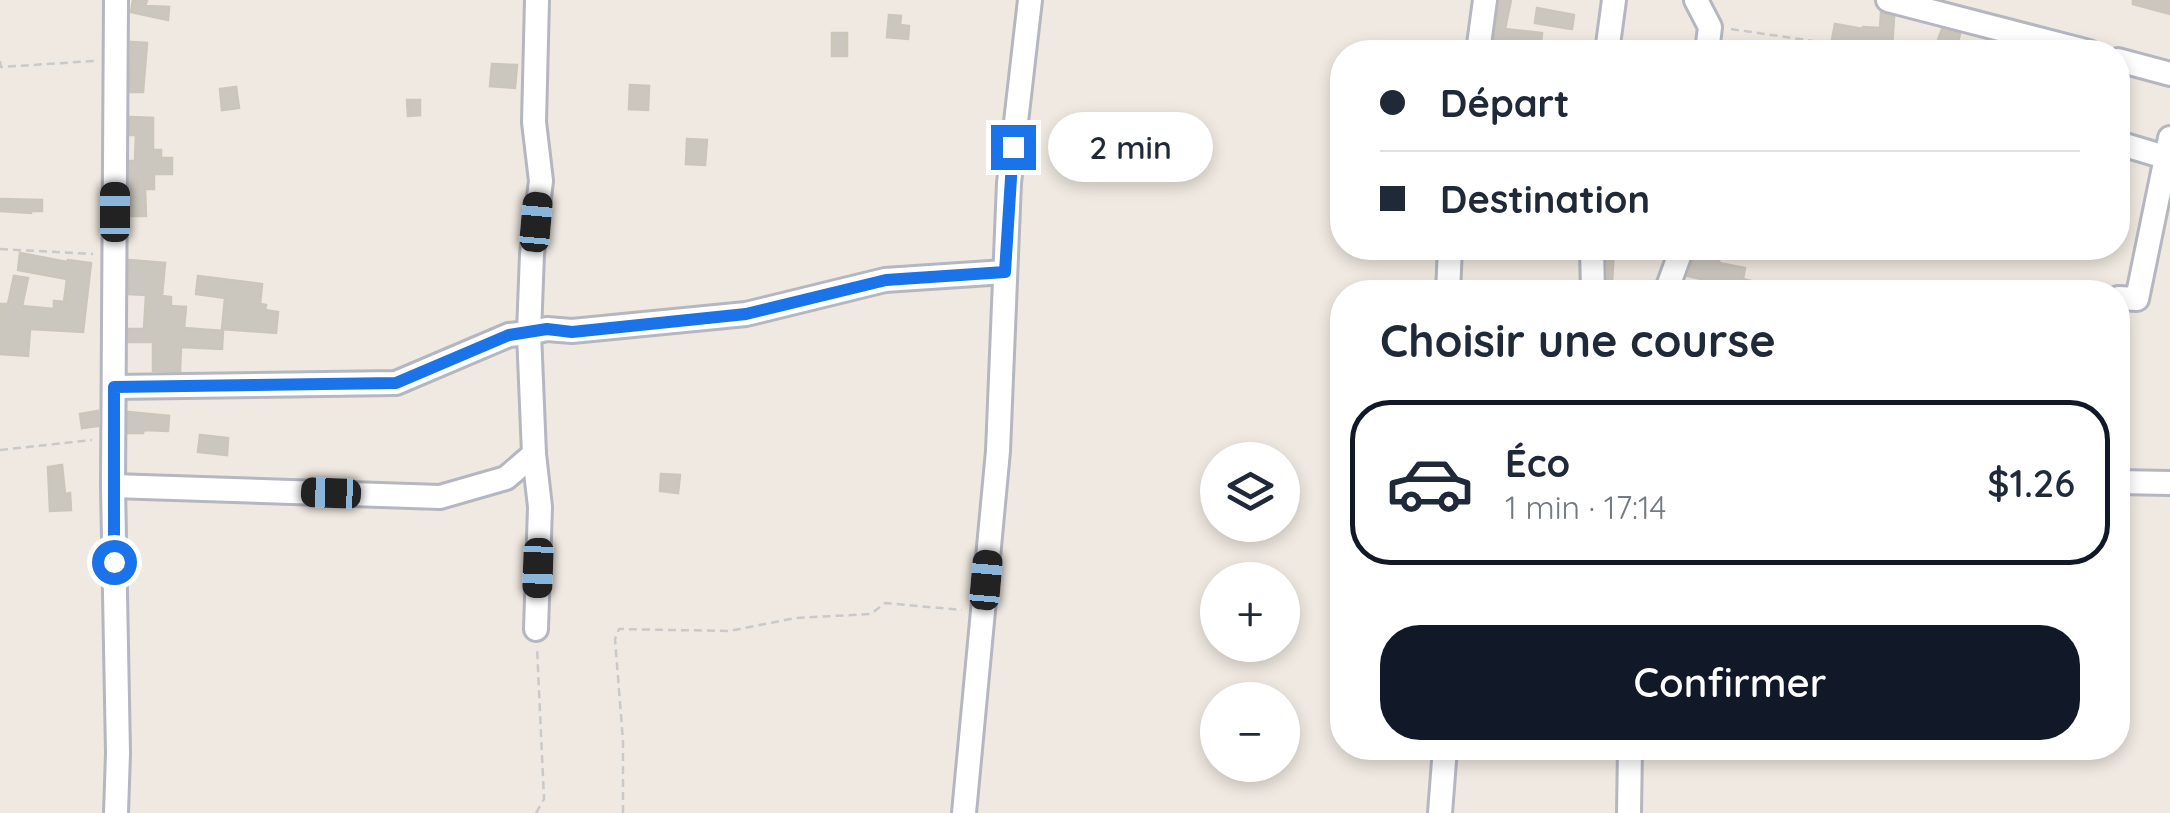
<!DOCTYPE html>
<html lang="fr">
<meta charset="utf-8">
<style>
:root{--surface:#fff;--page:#f6f6f7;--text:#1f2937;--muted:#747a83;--line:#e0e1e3;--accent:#111827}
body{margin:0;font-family:Quicksand,sans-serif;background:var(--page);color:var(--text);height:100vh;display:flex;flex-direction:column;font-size:38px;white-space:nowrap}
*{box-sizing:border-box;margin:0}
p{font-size:32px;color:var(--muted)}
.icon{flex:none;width:55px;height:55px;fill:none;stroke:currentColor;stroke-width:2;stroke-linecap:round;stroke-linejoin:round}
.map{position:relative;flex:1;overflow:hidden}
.drawer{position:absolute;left:1330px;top:280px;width:800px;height:480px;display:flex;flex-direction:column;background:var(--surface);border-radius:40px;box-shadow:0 5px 15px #0003}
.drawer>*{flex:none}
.banner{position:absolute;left:1330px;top:40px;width:800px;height:220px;border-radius:40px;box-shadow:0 5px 15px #0003;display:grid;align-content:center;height:220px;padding:0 50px;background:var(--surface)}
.fabs{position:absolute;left:1200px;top:442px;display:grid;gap:20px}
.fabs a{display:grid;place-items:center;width:100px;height:100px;border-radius:50%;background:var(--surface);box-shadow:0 5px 15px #0003;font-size:50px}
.end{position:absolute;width:45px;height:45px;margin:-22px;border:12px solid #1a73e8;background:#fff;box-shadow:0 0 0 5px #fff}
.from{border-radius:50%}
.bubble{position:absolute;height:70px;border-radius:35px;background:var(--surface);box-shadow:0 5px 15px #0003;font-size:32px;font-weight:600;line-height:70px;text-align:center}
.car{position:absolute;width:30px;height:60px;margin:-30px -15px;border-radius:12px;box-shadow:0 0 8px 2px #0007;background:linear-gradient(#222 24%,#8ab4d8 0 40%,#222 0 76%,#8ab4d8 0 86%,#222 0)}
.banner b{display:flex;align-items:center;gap:35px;height:95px;font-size:38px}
.banner b+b{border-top:2px solid var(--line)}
.banner i{width:25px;height:25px;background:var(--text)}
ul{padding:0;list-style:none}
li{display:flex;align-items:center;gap:30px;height:165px;margin:0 20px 15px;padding:0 30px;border:5px solid var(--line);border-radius:40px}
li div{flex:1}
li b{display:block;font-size:38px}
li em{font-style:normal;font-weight:600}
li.selected{border-color:var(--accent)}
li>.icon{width:90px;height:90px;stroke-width:1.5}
h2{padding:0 50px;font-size:45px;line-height:120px}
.primary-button{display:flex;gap:20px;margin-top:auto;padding:20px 50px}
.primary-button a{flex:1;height:115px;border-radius:40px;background:var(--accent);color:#fff;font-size:40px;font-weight:600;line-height:115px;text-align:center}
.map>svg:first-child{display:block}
.building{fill:#cbc7bf;stroke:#cbc5ba;stroke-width:2.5}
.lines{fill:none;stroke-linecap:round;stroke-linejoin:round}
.minor-casing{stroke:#b4b7c1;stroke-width:28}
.path{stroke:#c9c9c9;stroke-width:2.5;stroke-dasharray:8 5;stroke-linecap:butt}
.minor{stroke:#fff;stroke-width:22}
.route{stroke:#1a73e8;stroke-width:12}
</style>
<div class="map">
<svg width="2170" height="813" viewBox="0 0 2170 813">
<rect width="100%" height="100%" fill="#efe9e1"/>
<!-- building -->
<g class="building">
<polygon points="133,0 147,0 145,6 169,7 168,20 131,12"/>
<polygon points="1500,0 1511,0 1505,29 1542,33 1540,52 1493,52"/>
<polygon points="2133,0 2170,0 2170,14 2133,4"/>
<polygon points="1537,8 1574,15 1572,29 1535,23"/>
<polygon points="1881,13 1894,17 1892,50 1878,49 1879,45 1832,40 1835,24 1863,29 1863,27 1880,28"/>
<polygon points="889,15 901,16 900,25 909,26 908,39 887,37"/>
<polygon points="1942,29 1960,34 1957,46 1938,40"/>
<rect x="832" y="33" width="15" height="23"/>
<polygon points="131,42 147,43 143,92 130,92"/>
<polygon points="492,64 517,65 515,88 490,86"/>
<polygon points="630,85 649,86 648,110 629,109"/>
<polygon points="236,87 239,108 222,110 220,89"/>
<polygon points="407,100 420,100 420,115 408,116"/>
<polygon points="130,117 153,118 153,150 161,150 161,158 172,158 172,174 154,174 154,189 145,189 146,216 130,216 130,161 135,161 136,135 130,135"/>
<polygon points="687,139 707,140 705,165 686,164"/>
<polygon points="0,199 42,200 42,211 31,211 31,213 0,211"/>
<polygon points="1607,248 1614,248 1612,283 1608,282"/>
<polygon points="1697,248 1721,248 1719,263 1745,268 1743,279 1751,281 1749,292 1727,290 1728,285 1688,276"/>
<polygon points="20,253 67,262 68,260 91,263 83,332 30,329 28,356 0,354 0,304 8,304 14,276 28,278 22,306 54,309 54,301 64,302 67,279 18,270"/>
<polygon points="129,260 165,263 162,296 171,297 171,306 186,307 184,328 223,331 222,349 181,347 180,371 153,371 153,342 129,342 129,329 144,329 146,295 129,294"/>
<polygon points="198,276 262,284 260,304 266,305 265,310 278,312 276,333 222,329 225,298 196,294"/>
<polygon points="98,411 98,426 82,428 80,414"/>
<polygon points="128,412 169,416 168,431 144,430 143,433 128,433"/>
<polygon points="200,435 228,438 227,455 198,452"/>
<polygon points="62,465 65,494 70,493 71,510 50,511 48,467"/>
<polygon points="661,474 680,475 678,493 660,491"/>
</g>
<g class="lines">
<defs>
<g id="minor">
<polyline points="116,0 113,486 118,753 116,813"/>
<polyline points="1696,0 1710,27 1707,52"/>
<polyline points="1888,0 2089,52"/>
<polyline points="1478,52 1485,0"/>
<polyline points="1607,52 1614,0"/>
<polyline points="2118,60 2170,74"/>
<polyline points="2118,143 2165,157"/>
<polyline points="1592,248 1593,292"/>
<polyline points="1448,292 1450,248"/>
<polyline points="1666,292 1682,248"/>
<polyline points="2118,298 2137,299 2170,138"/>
<polyline points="114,387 396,383 509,335 529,333 532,254 541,181 534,122 537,0"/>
<polyline points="534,454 540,507 536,629"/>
<polyline points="2118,482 2170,483"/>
<polyline points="113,486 440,497 506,478 534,454 529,333 547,329 572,331 746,314 885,280 1005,272"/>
<polyline points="964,813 998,451 1009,183 1030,0"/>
<polyline points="1440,813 1445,748"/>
<polyline points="1629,813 1630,748"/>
</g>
</defs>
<!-- minor casing -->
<use href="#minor" class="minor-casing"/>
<!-- path -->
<g class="path">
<polyline points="1731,29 1861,48 1875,52"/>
<polyline points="0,61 1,67 94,61"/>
<polyline points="0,249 93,254"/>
<polyline points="0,450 92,440"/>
<polyline points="536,813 544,799 537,647"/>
<polyline points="623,813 623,741 615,639 619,629 729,631 795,618 871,614 885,603 962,610"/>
</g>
<!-- minor -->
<use href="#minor" class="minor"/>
</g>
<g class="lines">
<!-- route -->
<polyline class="route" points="114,562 114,387 396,383 509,335 547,329 572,332 746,314 886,280 1005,272 1013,147"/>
</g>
</svg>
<div class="fabs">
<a><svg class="icon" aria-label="layers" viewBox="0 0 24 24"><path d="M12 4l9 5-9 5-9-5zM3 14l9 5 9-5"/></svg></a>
<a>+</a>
<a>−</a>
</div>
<i class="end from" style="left:114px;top:562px"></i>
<i class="end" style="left:1013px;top:147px"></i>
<div class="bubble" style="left:1048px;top:112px;width:165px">2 min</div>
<i class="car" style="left:115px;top:212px;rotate:0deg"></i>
<i class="car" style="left:536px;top:222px;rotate:5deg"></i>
<i class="car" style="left:331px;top:493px;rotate:272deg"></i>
<i class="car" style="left:538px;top:568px;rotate:182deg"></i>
<i class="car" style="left:986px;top:580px;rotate:5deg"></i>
<div class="banner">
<b><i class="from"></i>Départ</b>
<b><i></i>Destination</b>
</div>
<section class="drawer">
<h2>Choisir une course</h2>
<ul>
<li class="selected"><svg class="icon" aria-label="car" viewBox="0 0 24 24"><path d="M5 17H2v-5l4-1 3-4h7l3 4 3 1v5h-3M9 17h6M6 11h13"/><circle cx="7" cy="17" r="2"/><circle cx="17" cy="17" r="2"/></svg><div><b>Éco</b><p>1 min · 17:14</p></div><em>$1.26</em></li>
</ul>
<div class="primary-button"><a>Confirmer</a></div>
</section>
</div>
